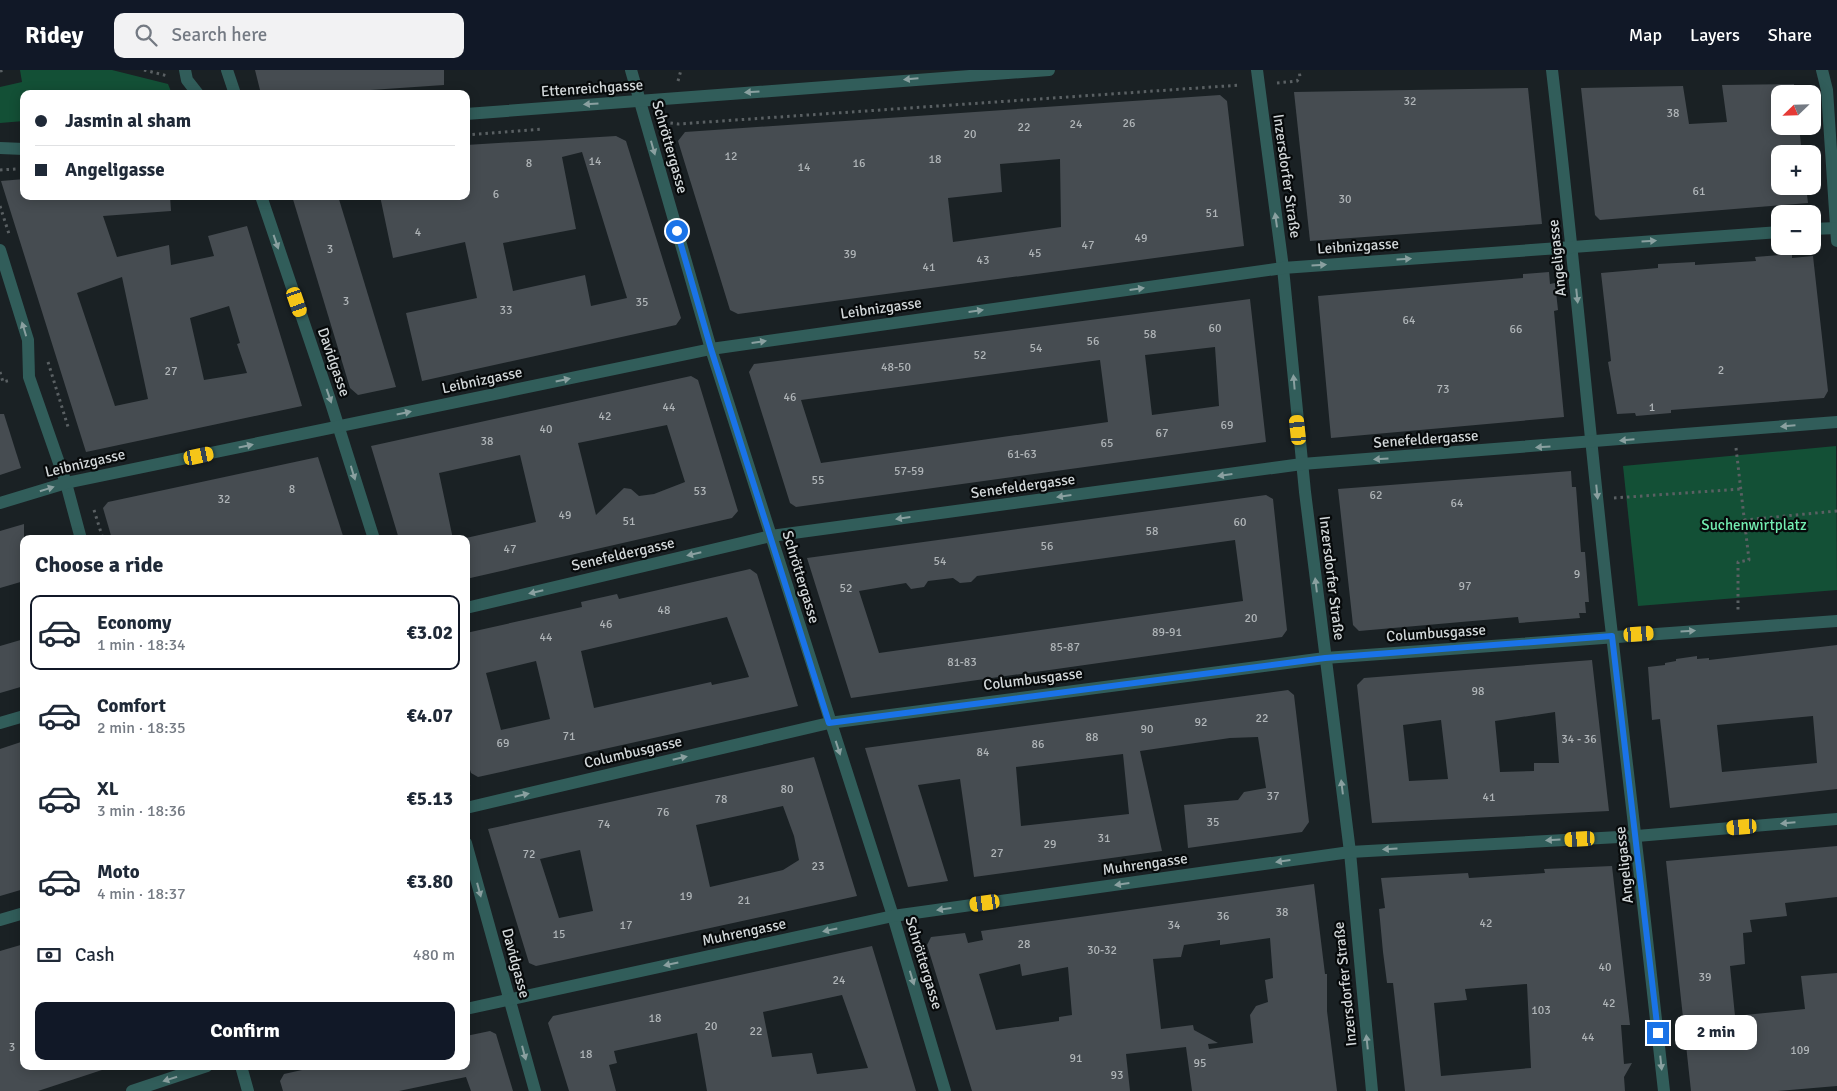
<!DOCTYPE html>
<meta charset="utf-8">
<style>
:root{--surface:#fff;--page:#f2f2f3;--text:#1f2937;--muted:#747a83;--line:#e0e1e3;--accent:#111827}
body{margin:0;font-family:Signika,sans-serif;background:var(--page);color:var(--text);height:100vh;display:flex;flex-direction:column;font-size:19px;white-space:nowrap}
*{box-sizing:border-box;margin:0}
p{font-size:16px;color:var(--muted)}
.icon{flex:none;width:28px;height:28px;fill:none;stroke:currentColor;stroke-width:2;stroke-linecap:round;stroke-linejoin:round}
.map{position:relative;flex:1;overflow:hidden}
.panel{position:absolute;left:20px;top:465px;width:450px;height:535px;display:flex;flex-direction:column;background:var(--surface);border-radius:10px;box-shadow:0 2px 12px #0003}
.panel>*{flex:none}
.hud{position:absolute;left:20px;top:20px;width:450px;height:110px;border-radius:10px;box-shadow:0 2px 12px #0003;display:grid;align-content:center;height:110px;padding:0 15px;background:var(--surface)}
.needle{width:32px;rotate:247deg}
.tools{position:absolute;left:1771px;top:15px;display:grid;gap:10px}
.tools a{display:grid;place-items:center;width:50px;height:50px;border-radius:10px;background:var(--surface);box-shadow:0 2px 12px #0003;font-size:25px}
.end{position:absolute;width:22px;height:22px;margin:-11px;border:6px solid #1a73e8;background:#fff;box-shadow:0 0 0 2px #fff}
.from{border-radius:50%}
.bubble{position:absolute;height:35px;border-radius:10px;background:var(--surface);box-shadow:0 2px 12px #0003;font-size:16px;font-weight:700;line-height:35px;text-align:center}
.car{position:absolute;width:15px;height:30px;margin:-15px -8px;border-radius:6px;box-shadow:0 0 4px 1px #0007;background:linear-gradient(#f5c518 24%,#345 0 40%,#f5c518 0 76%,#345 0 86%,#f5c518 0)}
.hud b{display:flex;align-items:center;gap:18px;height:48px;font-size:19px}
.hud b+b{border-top:1px solid var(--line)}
.hud i{width:12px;height:12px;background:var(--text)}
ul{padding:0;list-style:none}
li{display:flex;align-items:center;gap:15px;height:75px;margin:0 10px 8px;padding:0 5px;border:2px solid transparent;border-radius:10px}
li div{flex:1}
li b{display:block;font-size:19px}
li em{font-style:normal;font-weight:700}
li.selected{border-color:var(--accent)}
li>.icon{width:45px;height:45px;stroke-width:1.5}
h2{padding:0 15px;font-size:22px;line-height:60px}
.pay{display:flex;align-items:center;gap:12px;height:55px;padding:0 15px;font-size:19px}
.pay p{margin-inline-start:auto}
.primary-button{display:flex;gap:10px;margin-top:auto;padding:10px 15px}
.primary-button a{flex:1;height:58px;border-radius:10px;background:var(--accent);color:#fff;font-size:20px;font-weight:700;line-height:58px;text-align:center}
header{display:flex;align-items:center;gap:30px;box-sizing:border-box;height:70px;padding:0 25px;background:var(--accent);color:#fff}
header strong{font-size:24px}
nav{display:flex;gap:28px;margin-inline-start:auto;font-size:18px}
.search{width:350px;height:45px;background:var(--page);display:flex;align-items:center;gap:12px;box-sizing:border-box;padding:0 18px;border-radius:10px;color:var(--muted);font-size:19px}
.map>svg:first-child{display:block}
.green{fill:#135036}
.building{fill:#464c51;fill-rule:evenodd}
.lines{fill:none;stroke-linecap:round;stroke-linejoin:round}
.path{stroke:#5a6063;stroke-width:3;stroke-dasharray:2.5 4;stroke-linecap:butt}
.minor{stroke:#315d5a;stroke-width:12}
.oneway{fill:#8aa0a0}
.route{stroke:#1a73e8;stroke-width:6}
.labels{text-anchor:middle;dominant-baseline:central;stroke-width:4.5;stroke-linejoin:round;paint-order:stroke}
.number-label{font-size:12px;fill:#afb4b7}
.street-label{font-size:15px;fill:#d2d7d9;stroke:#070a0b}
.park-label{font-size:15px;fill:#73edb2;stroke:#070a0b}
</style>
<header>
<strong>Ridey</strong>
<div class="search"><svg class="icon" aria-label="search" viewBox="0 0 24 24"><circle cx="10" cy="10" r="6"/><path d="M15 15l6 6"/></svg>Search here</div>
<nav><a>Map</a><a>Layers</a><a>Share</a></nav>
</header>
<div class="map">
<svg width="1837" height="1021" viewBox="0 0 1837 1021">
<rect width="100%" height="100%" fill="#1a2124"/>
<!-- green -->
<g class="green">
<polygon points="20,0 112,0 168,14 172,24 24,24 24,51 0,53 0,17 22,12"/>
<polygon points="1836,376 1837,520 1638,536 1623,396"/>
</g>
<!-- building -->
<g class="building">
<polygon points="255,0 444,0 444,15 312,24 261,24"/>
<polygon points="1794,14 1795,24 1780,24 1780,56 1799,56 1802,84 1780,84 1780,116 1806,116 1808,133 1600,150 1595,145 1581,18 1683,16 1689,54 1727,52 1722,15"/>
<polygon points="1528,18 1542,154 1310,171 1294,22"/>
<path d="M1220 25 1227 31 1244 176 738 244 730 240 678 71 685 62ZM1060 89 1061 157 953 172 948 128 1002 122 1000 94Z"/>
<path d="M616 66 626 71 681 248 676 255 422 311 406 243 477 228 465 172 393 188 380 126H466V75ZM582 82 627 228 591 236 585 205 513 221 503 173 576 159 562 87Z"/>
<path d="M24 109V126H170L171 141 103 146 117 187 169 175 171 195 214 186 208 166 247 156 302 336 86 382 1 111ZM122 207 148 329 115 336 77 223ZM229 236 240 273 237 274 247 303 204 310 190 248Z"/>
<polygon points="292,126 338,126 396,317 358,325 350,318"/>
<polygon points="1792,184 1792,188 1813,186 1828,321 1824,328 1671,340 1671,343 1636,346 1635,343 1617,344 1608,292 1611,291 1601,203 1658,198 1658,194 1695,192 1695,195 1756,191 1755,187"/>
<polygon points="1549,202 1550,214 1555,213 1558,240 1554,241 1564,347 1331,368 1318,226 1523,208 1523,204"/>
<path d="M1250 229 1266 372 796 437 790 433 749 302 754 294ZM1215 277 1219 336 1152 345 1145 285ZM1100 290 1108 352 821 393 801 330Z"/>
<path d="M691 306 698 310 738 441 732 448 466 509V468L536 452 520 385 439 403 453 469H399L371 376ZM667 355 685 412 654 424 639 426 631 419 624 418 596 445 578 373Z"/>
<polygon points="0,344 4,344 21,398 0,405"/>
<polygon points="318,387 344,469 112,469 103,438 108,432"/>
<polygon points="1571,401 1572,417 1576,417 1581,482 1585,482 1589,532 1585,532 1586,543 1579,543 1580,548 1519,553 1518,547 1359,561 1353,555 1338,419"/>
<path d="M1266 425 1273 429 1280 495 1287 560 1282 567 851 628 807 488ZM1235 470 1243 531 879 583 859 521 906 513 911 519 924 517 928 511 953 508 960 513 971 512 977 506Z"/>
<polygon points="24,454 24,511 0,518 0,461"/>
<path d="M750 499 757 504 798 636 478 707 471 703 466 687V563L582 537 581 532 617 524 619 529ZM727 547 749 607 712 615 711 612 594 638 581 581ZM536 591 550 649 501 660 486 603Z"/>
<polygon points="24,569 24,616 0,623 0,576"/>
<path d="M1837 575V719L1670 738 1660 649 1652 650 1648 597 1665 595V593L1676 591V589L1697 586V589L1709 588V590ZM1813 646 1817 693 1722 702 1717 655Z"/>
<path d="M1592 590 1609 741 1372 753 1357 615 1364 608ZM1555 642 1559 693H1534V701L1500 702 1495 651ZM1441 650 1448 709 1409 711 1403 655Z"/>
<path d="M1288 620 1294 625 1309 752 1302 762 1188 778 1184 735 1238 730 1244 722 1266 718 1258 667 1230 668 1140 681 1162 781 974 807 960 709 918 715 948 811 908 817 865 678ZM1123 684 1129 744 1021 756 1016 697Z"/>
<polygon points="24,671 24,819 0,826 0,679"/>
<path d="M814 687 857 826 536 896 529 893 488 759ZM783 736 794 766 799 790 783 800 710 817 696 755ZM580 780 593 841 559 848 540 789Z"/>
<polygon points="1837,776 1837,827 1785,833 1787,846 1750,850 1752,862 1743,863 1745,894 1730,896 1735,946 1805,939 1801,906 1837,903 1837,1016 1778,1021 1691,1021 1666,791"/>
<path d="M1612 796 1630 955H1621L1624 994 1632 993 1624 1007 1625 1021H1405L1393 913H1387L1383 882 1379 839 1385 838 1381 808 1468 803 1469 808 1545 803 1544 799ZM1527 914 1531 998 1441 1006 1434 933 1467 930 1465 919Z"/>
<path d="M1314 814 1325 904H1327V941L1337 1021H1192L1186 977 1126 984 1130 1021H972L927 875 931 867 965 863 968 873 983 870 981 861ZM1270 868 1273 908 1265 910 1268 932 1256 936 1250 945 1253 973 1209 979 1208 974 1218 973 1194 960 1193 955 1161 959 1153 889 1181 887 1184 875 1220 870V875ZM1020 894 1022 906 1068 897 1072 945 1059 947V951L996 960 979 904Z"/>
<polygon points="24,874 24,996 102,996 102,1000 38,1021 0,1021 0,881"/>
<path d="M872 876 916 1021H707L697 963 614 981 617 993 609 995 616 1021H569L548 953 553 946ZM842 925 868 998 817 1004 812 983 772 987 763 942Z"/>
<polygon points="490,961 496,964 513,1021 471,1021 466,1007 399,1021 283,1021 280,1011 284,1004 320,996 466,996 466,966"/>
</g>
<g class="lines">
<!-- path -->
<g class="path">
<polyline points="144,0 168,6"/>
<polyline points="0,1 5,0"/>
<polyline points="678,11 681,0"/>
<polyline points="1277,13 1297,11 1300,7 1299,0"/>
<polyline points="664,52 678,54 1241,15"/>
<polyline points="466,65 543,59"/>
<polyline points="0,100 16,99"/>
<polyline points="0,136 9,164"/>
<polyline points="48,292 69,360"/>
<polyline points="0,302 3,312 11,310"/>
<polyline points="1736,378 1749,490 1738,492 1738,542"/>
<polyline points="1614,428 1741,419"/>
<polyline points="94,440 103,469"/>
<polyline points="1744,450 1837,441"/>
<polyline points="466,708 470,720"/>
</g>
<!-- minor -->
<g class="minor">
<polyline points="185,0 187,10 198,24"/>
<polyline points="227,0 235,24"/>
<polyline points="631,0 711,279 893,846 945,1021"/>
<polyline points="1257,0 1283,198 1305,422 1350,782 1372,1021"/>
<path d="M1552 0C1573 179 1589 359 1609 539 1627 700 1647 860 1664 1021"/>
<polyline points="1822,0 1827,20 1837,171"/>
<polyline points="466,44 1049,0"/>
<polyline points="0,78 24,79"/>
<polyline points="261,126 331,333 374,469"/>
<polyline points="1812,159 1837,158"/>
<polyline points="0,180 28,270 29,307 66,413 81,469"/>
<polyline points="0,433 66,413 711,279 1283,198 1780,162"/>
<polyline points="466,538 771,466 1302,394 1837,352"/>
<polyline points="0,653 24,646"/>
<polyline points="466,738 829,653 1325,588 1837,551"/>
<polyline points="466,773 535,1021"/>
<polyline points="0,850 24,843"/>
<polyline points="466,939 893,846 1350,782 1637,766 1837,749"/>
<polyline points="241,996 248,1021"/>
<polyline points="132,1021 207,996"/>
</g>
</g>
<!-- one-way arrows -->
<defs><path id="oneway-solid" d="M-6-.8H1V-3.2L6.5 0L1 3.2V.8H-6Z" transform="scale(1.25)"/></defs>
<g class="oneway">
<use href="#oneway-solid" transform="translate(911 9) rotate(175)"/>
<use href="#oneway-solid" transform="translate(752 22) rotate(176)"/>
<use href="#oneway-solid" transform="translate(591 34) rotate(176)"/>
<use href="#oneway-solid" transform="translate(653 78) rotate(74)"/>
<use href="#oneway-solid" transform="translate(1276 150) rotate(-98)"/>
<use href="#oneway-solid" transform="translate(1649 171) rotate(-4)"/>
<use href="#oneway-solid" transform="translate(276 172) rotate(71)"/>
<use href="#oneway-solid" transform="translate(1404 189) rotate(-4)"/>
<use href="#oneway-solid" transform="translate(1319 195) rotate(-4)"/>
<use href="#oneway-solid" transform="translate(1137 219) rotate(-8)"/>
<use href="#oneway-solid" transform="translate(1577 226) rotate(84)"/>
<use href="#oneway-solid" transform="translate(976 241) rotate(-8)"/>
<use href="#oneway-solid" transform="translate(24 259) rotate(-107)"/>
<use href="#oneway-solid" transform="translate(759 272) rotate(-8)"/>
<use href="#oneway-solid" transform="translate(563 310) rotate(-12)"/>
<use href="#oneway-solid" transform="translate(1294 312) rotate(-95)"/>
<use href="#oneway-solid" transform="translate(329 326) rotate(71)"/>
<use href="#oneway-solid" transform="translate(404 343) rotate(-12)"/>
<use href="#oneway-solid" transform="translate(1788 356) rotate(175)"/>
<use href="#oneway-solid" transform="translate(1627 370) rotate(175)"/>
<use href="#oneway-solid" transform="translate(246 376) rotate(-12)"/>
<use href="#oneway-solid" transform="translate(1543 377) rotate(176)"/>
<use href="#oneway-solid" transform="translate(1381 389) rotate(176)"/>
<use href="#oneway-solid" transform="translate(353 403) rotate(73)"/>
<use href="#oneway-solid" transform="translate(1225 405) rotate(172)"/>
<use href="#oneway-solid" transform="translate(47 419) rotate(-17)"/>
<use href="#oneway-solid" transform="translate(1597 422) rotate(84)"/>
<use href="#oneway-solid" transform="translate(1064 426) rotate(172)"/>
<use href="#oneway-solid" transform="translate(903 448) rotate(172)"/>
<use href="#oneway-solid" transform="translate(694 484) rotate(167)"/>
<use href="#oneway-solid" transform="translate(1316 515) rotate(-97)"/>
<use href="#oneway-solid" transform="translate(536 522) rotate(167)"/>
<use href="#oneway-solid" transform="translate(1688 561) rotate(-4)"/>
<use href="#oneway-solid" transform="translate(838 678) rotate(72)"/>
<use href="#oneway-solid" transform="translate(680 688) rotate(-13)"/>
<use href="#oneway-solid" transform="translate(1342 717) rotate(-97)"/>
<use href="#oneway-solid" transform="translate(522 725) rotate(-13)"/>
<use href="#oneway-solid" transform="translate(1788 753) rotate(175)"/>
<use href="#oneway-solid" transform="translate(1553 770) rotate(177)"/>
<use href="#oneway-solid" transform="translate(1390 779) rotate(177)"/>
<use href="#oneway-solid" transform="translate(1283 791) rotate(172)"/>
<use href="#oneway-solid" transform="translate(1122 814) rotate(172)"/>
<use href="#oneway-solid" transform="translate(479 820) rotate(75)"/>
<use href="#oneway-solid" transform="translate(944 839) rotate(172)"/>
<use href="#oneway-solid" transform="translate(830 860) rotate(168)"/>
<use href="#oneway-solid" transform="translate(671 894) rotate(168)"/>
<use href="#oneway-solid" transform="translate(912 908) rotate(73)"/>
<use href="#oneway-solid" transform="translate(1367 972) rotate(-96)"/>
<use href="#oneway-solid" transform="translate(524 983) rotate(75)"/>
<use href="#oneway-solid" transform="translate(1661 993) rotate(84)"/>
<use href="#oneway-solid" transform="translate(170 1009) rotate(162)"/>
</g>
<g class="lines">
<!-- route -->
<polyline class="route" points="677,161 711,279 829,653 1325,588 1612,566 1658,963"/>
</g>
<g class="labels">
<!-- number labels -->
<g class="number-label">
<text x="1410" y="31">32</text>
<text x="1673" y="43">38</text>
<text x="1129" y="53">26</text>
<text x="1076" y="54">24</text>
<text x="1024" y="57">22</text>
<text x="970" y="64">20</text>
<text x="731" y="86">12</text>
<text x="935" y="89">18</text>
<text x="595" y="91">14</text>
<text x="529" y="93">8</text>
<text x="859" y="93">16</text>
<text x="804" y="97">14</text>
<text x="1699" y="121">61</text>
<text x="496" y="124">6</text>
<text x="1345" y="129">30</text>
<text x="1212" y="143">51</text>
<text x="418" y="162">4</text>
<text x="1141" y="168">49</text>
<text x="1088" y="175">47</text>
<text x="330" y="179">3</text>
<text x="1035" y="183">45</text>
<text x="850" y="184">39</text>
<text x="983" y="190">43</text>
<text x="929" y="197">41</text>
<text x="346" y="231">3</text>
<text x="642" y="232">35</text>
<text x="506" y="240">33</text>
<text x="1409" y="250">64</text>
<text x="1215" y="258">60</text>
<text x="1516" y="259">66</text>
<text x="1150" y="264">58</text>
<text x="1093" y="271">56</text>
<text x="1036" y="278">54</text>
<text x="980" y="285">52</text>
<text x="896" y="297">48-50</text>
<text x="1721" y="300">2</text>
<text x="171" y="301">27</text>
<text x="1443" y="319">73</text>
<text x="790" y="327">46</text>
<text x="669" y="337">44</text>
<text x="1652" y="337">1</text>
<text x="605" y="346">42</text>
<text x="1227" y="355">69</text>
<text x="546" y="359">40</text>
<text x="1162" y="363">67</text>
<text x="487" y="371">38</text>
<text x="1107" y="373">65</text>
<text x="1022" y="384">61-63</text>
<text x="909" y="401">57-59</text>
<text x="818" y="410">55</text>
<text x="292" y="419">8</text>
<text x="700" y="421">53</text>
<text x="1376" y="425">62</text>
<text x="224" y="429">32</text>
<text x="1457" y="433">64</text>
<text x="565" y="445">49</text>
<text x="629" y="451">51</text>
<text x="1240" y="452">60</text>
<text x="1152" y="461">58</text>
<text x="1047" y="476">56</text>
<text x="510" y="479">47</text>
<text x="940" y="491">54</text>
<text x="1577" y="504">9</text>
<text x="1465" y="516">97</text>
<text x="846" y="518">52</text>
<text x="664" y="540">48</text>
<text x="1251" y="548">20</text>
<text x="606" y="554">46</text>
<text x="1167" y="562">89-91</text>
<text x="546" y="567">44</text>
<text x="1065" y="577">85-87</text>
<text x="962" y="592">81-83</text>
<text x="1478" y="621">98</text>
<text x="1262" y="648">22</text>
<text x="1201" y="652">92</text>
<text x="1147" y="659">90</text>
<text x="569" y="666">71</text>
<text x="1092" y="667">88</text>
<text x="1579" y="669">34 - 36</text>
<text x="503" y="673">69</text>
<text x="1038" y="674">86</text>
<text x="983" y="682">84</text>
<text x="787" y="719">80</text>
<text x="1273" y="726">37</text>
<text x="1489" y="727">41</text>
<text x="721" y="729">78</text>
<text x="663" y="742">76</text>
<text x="1213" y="752">35</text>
<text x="604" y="754">74</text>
<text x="1104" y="768">31</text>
<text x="1050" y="774">29</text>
<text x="997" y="783">27</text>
<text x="529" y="784">72</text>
<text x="818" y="796">23</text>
<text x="686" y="826">19</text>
<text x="744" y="830">21</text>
<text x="1282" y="842">38</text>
<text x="1223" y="846">36</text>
<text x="1486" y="853">42</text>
<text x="626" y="855">17</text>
<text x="1174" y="855">34</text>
<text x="559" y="864">15</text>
<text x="1024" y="874">28</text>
<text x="1102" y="880">30-32</text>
<text x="1605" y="897">40</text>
<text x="1705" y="907">39</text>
<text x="839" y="910">24</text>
<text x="1609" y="933">42</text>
<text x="1541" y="940">103</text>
<text x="655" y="948">18</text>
<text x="711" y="956">20</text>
<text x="756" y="961">22</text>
<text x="1588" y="967">44</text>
<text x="12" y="977">3</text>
<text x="1800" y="980">109</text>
<text x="586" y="984">18</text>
<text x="1076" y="988">91</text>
<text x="1200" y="993">95</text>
<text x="1117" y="1005">93</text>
</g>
<!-- street labels -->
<g class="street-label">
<text transform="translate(592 18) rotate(-4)">Ettenreichgasse</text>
<text transform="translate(670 77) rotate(74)">Schröttergasse</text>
<text transform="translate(1287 106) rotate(82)">Inzersdorfer Straße</text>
<text transform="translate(1358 176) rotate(-4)">Leibnizgasse</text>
<text transform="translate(1557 188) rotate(-96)">Angeligasse</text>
<text transform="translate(881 238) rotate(-8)">Leibnizgasse</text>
<text transform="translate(334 292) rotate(71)">Davidgasse</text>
<text transform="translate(482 310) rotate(-12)">Leibnizgasse</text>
<text transform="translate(1426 369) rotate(-4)">Senefeldergasse</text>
<text transform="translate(85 393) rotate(-13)">Leibnizgasse</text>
<text transform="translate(1023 416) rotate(-8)">Senefeldergasse</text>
<text transform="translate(623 484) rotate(-13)">Senefeldergasse</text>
<text transform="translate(801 507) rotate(73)">Schröttergasse</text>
<text transform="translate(1332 508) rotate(83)">Inzersdorfer Straße</text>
<text transform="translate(1436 563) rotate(-4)">Columbusgasse</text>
<text transform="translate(1033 609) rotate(-7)">Columbusgasse</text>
<text transform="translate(633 682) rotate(-13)">Columbusgasse</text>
<text transform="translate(1145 794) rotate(-8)">Muhrengasse</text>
<text transform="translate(1624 795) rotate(-96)">Angeligasse</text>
<text transform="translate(744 862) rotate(-12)">Muhrengasse</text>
<text transform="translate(516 893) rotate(75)">Davidgasse</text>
<text transform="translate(924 893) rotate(73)">Schröttergasse</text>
<text transform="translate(1345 914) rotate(-96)">Inzersdorfer Straße</text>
</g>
<!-- park labels -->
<g class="park-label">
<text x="1754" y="455">Suchenwirtplatz</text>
</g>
</g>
</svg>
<div class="tools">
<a><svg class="needle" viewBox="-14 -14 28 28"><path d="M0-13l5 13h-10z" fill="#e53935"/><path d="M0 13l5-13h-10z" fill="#747a83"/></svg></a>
<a>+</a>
<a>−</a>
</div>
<i class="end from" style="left:677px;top:161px"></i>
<i class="end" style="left:1658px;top:963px"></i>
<div class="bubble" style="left:1675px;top:945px;width:82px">2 min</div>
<i class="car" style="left:297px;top:232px;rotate:161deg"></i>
<i class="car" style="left:1298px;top:360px;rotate:354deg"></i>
<i class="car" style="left:199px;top:386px;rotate:78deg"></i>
<i class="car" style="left:1639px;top:564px;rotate:86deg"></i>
<i class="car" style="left:1742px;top:757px;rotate:265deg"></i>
<i class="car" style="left:1580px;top:769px;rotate:267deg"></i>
<i class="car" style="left:985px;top:833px;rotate:262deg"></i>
<div class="hud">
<b><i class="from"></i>Jasmin al sham</b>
<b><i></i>Angeligasse</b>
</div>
<section class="panel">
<h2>Choose a ride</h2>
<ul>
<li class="selected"><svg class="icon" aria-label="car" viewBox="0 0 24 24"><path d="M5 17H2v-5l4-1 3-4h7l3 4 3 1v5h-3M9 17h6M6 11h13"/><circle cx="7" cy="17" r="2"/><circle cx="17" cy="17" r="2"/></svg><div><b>Economy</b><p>1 min · 18:34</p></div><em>€3.02</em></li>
<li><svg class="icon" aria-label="car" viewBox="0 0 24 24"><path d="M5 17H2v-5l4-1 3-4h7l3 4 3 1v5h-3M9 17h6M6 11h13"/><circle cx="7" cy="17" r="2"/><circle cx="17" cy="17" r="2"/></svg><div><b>Comfort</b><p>2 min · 18:35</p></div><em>€4.07</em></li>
<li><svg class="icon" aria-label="car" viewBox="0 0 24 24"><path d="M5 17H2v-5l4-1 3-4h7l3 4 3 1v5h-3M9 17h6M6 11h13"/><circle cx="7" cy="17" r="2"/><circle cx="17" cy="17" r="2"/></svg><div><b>XL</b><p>3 min · 18:36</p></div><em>€5.13</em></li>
<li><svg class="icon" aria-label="car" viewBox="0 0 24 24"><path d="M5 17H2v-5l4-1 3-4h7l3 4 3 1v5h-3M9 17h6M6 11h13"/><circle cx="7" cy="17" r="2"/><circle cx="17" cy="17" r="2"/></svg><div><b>Moto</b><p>4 min · 18:37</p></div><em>€3.80</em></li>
</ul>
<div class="pay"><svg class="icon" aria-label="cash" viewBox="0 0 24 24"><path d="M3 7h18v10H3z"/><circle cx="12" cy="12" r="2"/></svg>Cash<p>480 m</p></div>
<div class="primary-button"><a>Confirm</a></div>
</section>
</div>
